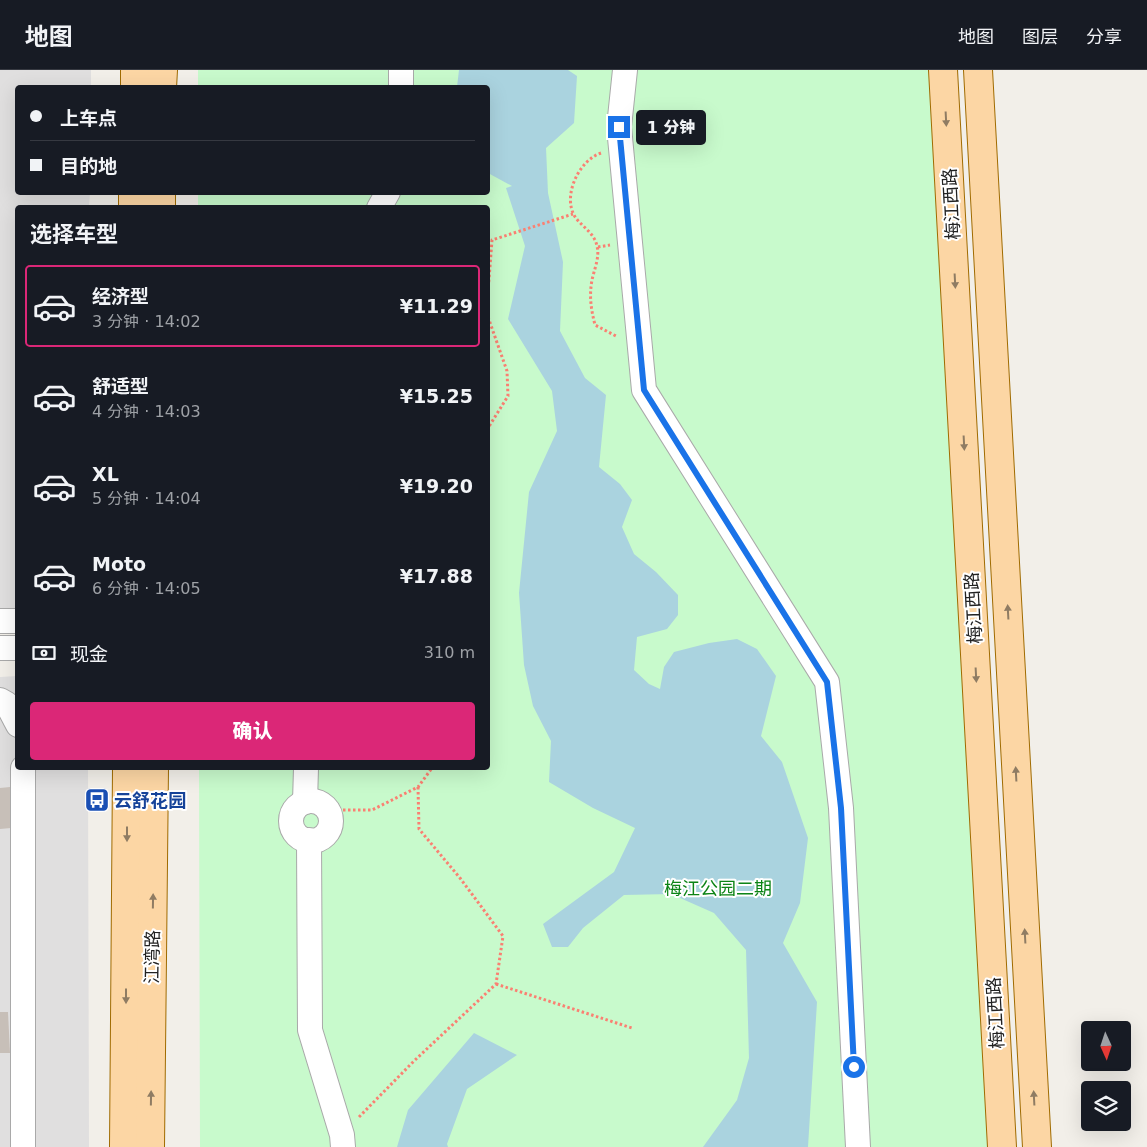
<!DOCTYPE html>
<html lang="zh">
<meta charset="utf-8">
<style>
:root{--surface:#171b24;--page:#242831;--text:#f1f3f6;--muted:#9ea1a6;--line:#363941;--accent:#db2777}
body{margin:0;font-family:"DejaVu Sans","Noto Sans SC",sans-serif;background:var(--page);color:var(--text);height:100vh;display:flex;flex-direction:column;font-size:19px;white-space:nowrap}
*{box-sizing:border-box;margin:0}
p{font-size:16px;color:var(--muted)}
.icon{flex:none;width:28px;height:28px;fill:none;stroke:currentColor;stroke-width:2;stroke-linecap:round;stroke-linejoin:round}
.map{position:relative;flex:1;overflow:hidden}
.panel{position:absolute;left:15px;top:135px;width:475px;height:565px;display:flex;flex-direction:column;background:var(--surface);border-radius:5px;box-shadow:0 5px 20px #0002}
.panel>*{flex:none}
.top-card{position:absolute;left:15px;top:15px;width:475px;height:110px;border-radius:5px;box-shadow:0 5px 20px #0002;display:grid;align-content:center;height:110px;padding:0 15px;background:var(--surface)}
.needle{width:32px;rotate:177deg}
.controls{position:absolute;left:1081px;top:951px;display:grid;gap:10px}
.controls a{display:grid;place-items:center;width:50px;height:50px;border-radius:5px;background:var(--surface);box-shadow:0 5px 20px #0002;font-size:25px}
.end{position:absolute;width:22px;height:22px;margin:-11px;border:6px solid #1a73e8;background:#fff;box-shadow:0 0 0 2px #fff}
.from{border-radius:50%}
.bubble{position:absolute;height:35px;border-radius:5px;background:var(--surface);box-shadow:0 5px 20px #0002;font-size:16px;font-weight:800;line-height:35px;text-align:center}
.top-card b{display:flex;align-items:center;gap:18px;height:48px;font-size:19px}
.top-card b+b{border-top:1px solid var(--line)}
.top-card i{width:12px;height:12px;background:var(--text)}
ul{padding:0;list-style:none}
li{display:flex;align-items:center;gap:15px;height:82px;margin:0 10px 8px;padding:0 5px;border:2px solid transparent;border-radius:5px}
li div{flex:1}
li b{display:block;font-size:19px}
li em{font-style:normal;font-weight:800}
li.on{border-color:var(--accent)}
li>.icon{width:45px;height:45px;stroke-width:1.5}
h2{padding:0 15px;font-size:22px;line-height:60px}
.pay{display:flex;align-items:center;gap:12px;height:55px;padding:0 15px;font-size:19px}
.pay p{margin-inline-start:auto}
.button{display:flex;gap:10px;margin-top:auto;padding:10px 15px}
.button a{flex:1;height:58px;border-radius:5px;background:var(--accent);color:#fff;font-size:20px;font-weight:800;line-height:58px;text-align:center}
header{display:flex;align-items:center;gap:30px;box-sizing:border-box;height:70px;padding:0 25px;background:var(--surface);border-bottom:1px solid var(--line)}
header strong{font-size:24px}
nav{display:flex;gap:28px;margin-inline-start:auto;font-size:18px}
.map>svg:first-child{display:block}
.residential{fill:#e0dfdf}
.park{fill:#c8facc}
.water{fill:#aad3df}
.building{fill:#c7bfb8}
.lines{fill:none;stroke-linecap:round;stroke-linejoin:round}
.minor-casing{stroke:#a9a9a9;stroke-width:26}
.major-casing{stroke:#a06b00;stroke-width:30}
.path{stroke:#fa8072;stroke-width:3;stroke-dasharray:2.5 2.5;stroke-linecap:butt}
.minor{stroke:#fff;stroke-width:24}
.major{stroke:#fcd6a4;stroke-width:28}
.oneway{fill:#8f7c63}
.route{stroke:#1a73e8;stroke-width:6}
.labels{text-anchor:middle;dominant-baseline:central;stroke-width:4;stroke-linejoin:round;paint-order:stroke}
.street-label{font-size:18px;fill:#222;stroke:#fff}
.transit-label{font-size:18px;font-weight:bold;fill:#164399;stroke:#fff;text-anchor:start}
.park-label{font-size:18px;fill:#0c8416;stroke:#fff}
</style>
<header>
<strong>地图</strong>
<nav><a>地图</a><a>图层</a><a>分享</a></nav>
</header>
<div class="map">
<svg width="1147" height="1077" viewBox="0 0 1147 1077">
<rect width="100%" height="100%" fill="#f2efe9"/>
<!-- residential -->
<g class="residential">
<polygon points="0,0 91,0 91,17 18,18 18,122 90,123 89,137 18,138 17,543 0,543"/>
<polygon points="17,606 18,698 88,698 89,1077 0,1077 0,607"/>
</g>
<!-- park -->
<polygon class="park" points="198,0 938,0 989,1077 200,1077 199,698 488,698 488,138 198,137 198,123 488,122 488,18 198,17"/>
<!-- water -->
<g class="water">
<polygon points="459,0 568,0 577,6 574,53 546,78 548,123 563,192 560,261 585,308 606,325 599,397 620,414 632,430 622,457 634,484 656,502 678,525 678,545 667,559 637,567 634,600 649,614 660,619 664,597 674,582 709,573 737,569 757,579 776,606 761,666 782,692 808,768 800,833 783,873 817,932 808,1077 703,1077 737,1030 749,988 746,880 714,843 671,824 624,825 583,858 568,877 552,877 543,854 614,802 635,758 593,738 549,712 551,671 533,636 524,595 519,523 529,422 557,361 552,321 508,249 525,176 506,118 512,116 488,103 488,18 457,17"/>
<polygon points="474,963 517,985 467,1019 447,1074 448,1077 397,1077 408,1040"/>
</g>
<!-- building -->
<g class="building">
<polygon points="10,717 11,758 0,759 0,718"/>
<polygon points="0,942 8,942 10,983 0,983"/>
</g>
<g class="lines">
<defs>
<g id="minor">
<polyline points="625,0 619,57 644,320 827,612 841,738 858,1077"/>
<polyline points="401,18 401,0"/>
<polyline points="379,138 388,122"/>
<polyline points="0,551 18,551"/>
<polyline points="0,578 18,578"/>
<polyline points="0,630 7,634 18,655"/>
<polyline points="23,698 23,1077"/>
<circle cx="311" cy="751" r="20"/>
<polyline points="305,732 306,698"/>
<polyline points="309,770 310,960 342,1065 343,1077"/>
</g>
<g id="major">
<polyline points="943,0 1002,1077"/>
<polyline points="978,0 1037,1077"/>
<polyline points="135,18 135,0"/>
<polyline points="162,18 163,0"/>
<polyline points="133,138 133,122"/>
<polyline points="161,138 161,122"/>
<polyline points="124,1077 127,698"/>
<polyline points="150,1077 154,698"/>
</g>
</defs>
<!-- minor casing -->
<use href="#minor" class="minor-casing"/>
<!-- major casing -->
<use href="#major" class="major-casing"/>
<!-- path -->
<g class="path">
<path d="M601 83C580 90 564 122 573 143 578 155 594 161 597 176 600 187 594 200 592 210 589 226 591 239 595 255L616 266"/>
<polyline points="598,177 610,175"/>
<polyline points="488,222 492,170 573,144"/>
<polyline points="488,247 507,301 508,326 488,358"/>
<polyline points="328,740 372,740 418,717 432,698"/>
<polyline points="496,914 632,958"/>
<polyline points="359,1047 414,991 496,914 503,866 460,808 419,759 418,717"/>
</g>
<!-- minor -->
<use href="#minor" class="minor"/>
<!-- major -->
<use href="#major" class="major"/>
</g>
<!-- one-way arrows -->
<defs><path id="oneway-solid" d="M-6-.8H1V-3.2L6.5 0L1 3.2V.8H-6Z" transform="scale(1.25)"/></defs>
<g class="oneway">
<use href="#oneway-solid" transform="translate(946 49) rotate(87)"/>
<use href="#oneway-solid" transform="translate(955 211) rotate(87)"/>
<use href="#oneway-solid" transform="translate(964 373) rotate(87)"/>
<use href="#oneway-solid" transform="translate(1008 542) rotate(-93)"/>
<use href="#oneway-solid" transform="translate(976 605) rotate(87)"/>
<use href="#oneway-solid" transform="translate(1016 704) rotate(-93)"/>
<use href="#oneway-solid" transform="translate(127 764) rotate(90)"/>
<use href="#oneway-solid" transform="translate(153 831) rotate(-89)"/>
<use href="#oneway-solid" transform="translate(1025 866) rotate(-93)"/>
<use href="#oneway-solid" transform="translate(126 926) rotate(90)"/>
<use href="#oneway-solid" transform="translate(151 1028) rotate(-89)"/>
<use href="#oneway-solid" transform="translate(1034 1028) rotate(-93)"/>
</g>
<g class="lines">
<!-- route -->
<polyline class="route" points="619,57 644,320 827,612 841,738 854,997"/>
</g>
<!-- icons -->
<defs>
<symbol id="bus-square" viewBox="-11 -11 22 22"><rect x="-9" y="-9" width="18" height="18" rx="4" fill="#1a4fb4" stroke="#fff"/><path d="M-5-6H5V4H4V6H2V4H-2V6H-4V4H-5ZM-3.5-4V0h7V-4ZM-3.5 1.2v1.5H-2V1.2ZM2 1.2v1.5H3.5V1.2Z" fill="#fff"/></symbol>
</defs>
<g fill-rule="evenodd">
<use href="#bus-square" x="83" y="716" width="28" height="28"/>
</g>
<g class="labels">
<!-- street labels -->
<g class="street-label">
<text transform="translate(951 134) rotate(-93)">梅江西路</text>
<text transform="translate(973 538) rotate(-93)">梅江西路</text>
<text transform="translate(152 887) rotate(-89)">江湾路</text>
<text transform="translate(995 943) rotate(-93)">梅江西路</text>
</g>
<!-- transit labels -->
<g class="transit-label">
<text x="114" y="730">云舒花园</text>
</g>
<!-- park labels -->
<g class="park-label">
<text x="718" y="818">梅江公园二期</text>
</g>
</g>
</svg>
<div class="controls">
<a><svg class="needle" viewBox="-14 -14 28 28"><path d="M0-13l5 13h-10z" fill="#e53935"/><path d="M0 13l5-13h-10z" fill="#9ea1a6"/></svg></a>
<a><svg class="icon" aria-label="layers" viewBox="0 0 24 24"><path d="M12 4l9 5-9 5-9-5zM3 14l9 5 9-5"/></svg></a>
</div>
<i class="end from" style="left:854px;top:997px"></i>
<i class="end" style="left:619px;top:57px"></i>
<div class="bubble" style="left:636px;top:40px;width:70px">1 分钟</div>
<div class="top-card">
<b><i class="from"></i>上车点</b>
<b><i></i>目的地</b>
</div>
<section class="panel">
<h2>选择车型</h2>
<ul>
<li class="on"><svg class="icon" aria-label="car" viewBox="0 0 24 24"><path d="M5 17H2v-5l4-1 3-4h7l3 4 3 1v5h-3M9 17h6M6 11h13"/><circle cx="7" cy="17" r="2"/><circle cx="17" cy="17" r="2"/></svg><div><b>经济型</b><p>3 分钟 · 14:02</p></div><em>¥11.29</em></li>
<li><svg class="icon" aria-label="car" viewBox="0 0 24 24"><path d="M5 17H2v-5l4-1 3-4h7l3 4 3 1v5h-3M9 17h6M6 11h13"/><circle cx="7" cy="17" r="2"/><circle cx="17" cy="17" r="2"/></svg><div><b>舒适型</b><p>4 分钟 · 14:03</p></div><em>¥15.25</em></li>
<li><svg class="icon" aria-label="car" viewBox="0 0 24 24"><path d="M5 17H2v-5l4-1 3-4h7l3 4 3 1v5h-3M9 17h6M6 11h13"/><circle cx="7" cy="17" r="2"/><circle cx="17" cy="17" r="2"/></svg><div><b>XL</b><p>5 分钟 · 14:04</p></div><em>¥19.20</em></li>
<li><svg class="icon" aria-label="car" viewBox="0 0 24 24"><path d="M5 17H2v-5l4-1 3-4h7l3 4 3 1v5h-3M9 17h6M6 11h13"/><circle cx="7" cy="17" r="2"/><circle cx="17" cy="17" r="2"/></svg><div><b>Moto</b><p>6 分钟 · 14:05</p></div><em>¥17.88</em></li>
</ul>
<div class="pay"><svg class="icon" aria-label="cash" viewBox="0 0 24 24"><path d="M3 7h18v10H3z"/><circle cx="12" cy="12" r="2"/></svg>现金<p>310 m</p></div>
<div class="button"><a>确认</a></div>
</section>
</div>
